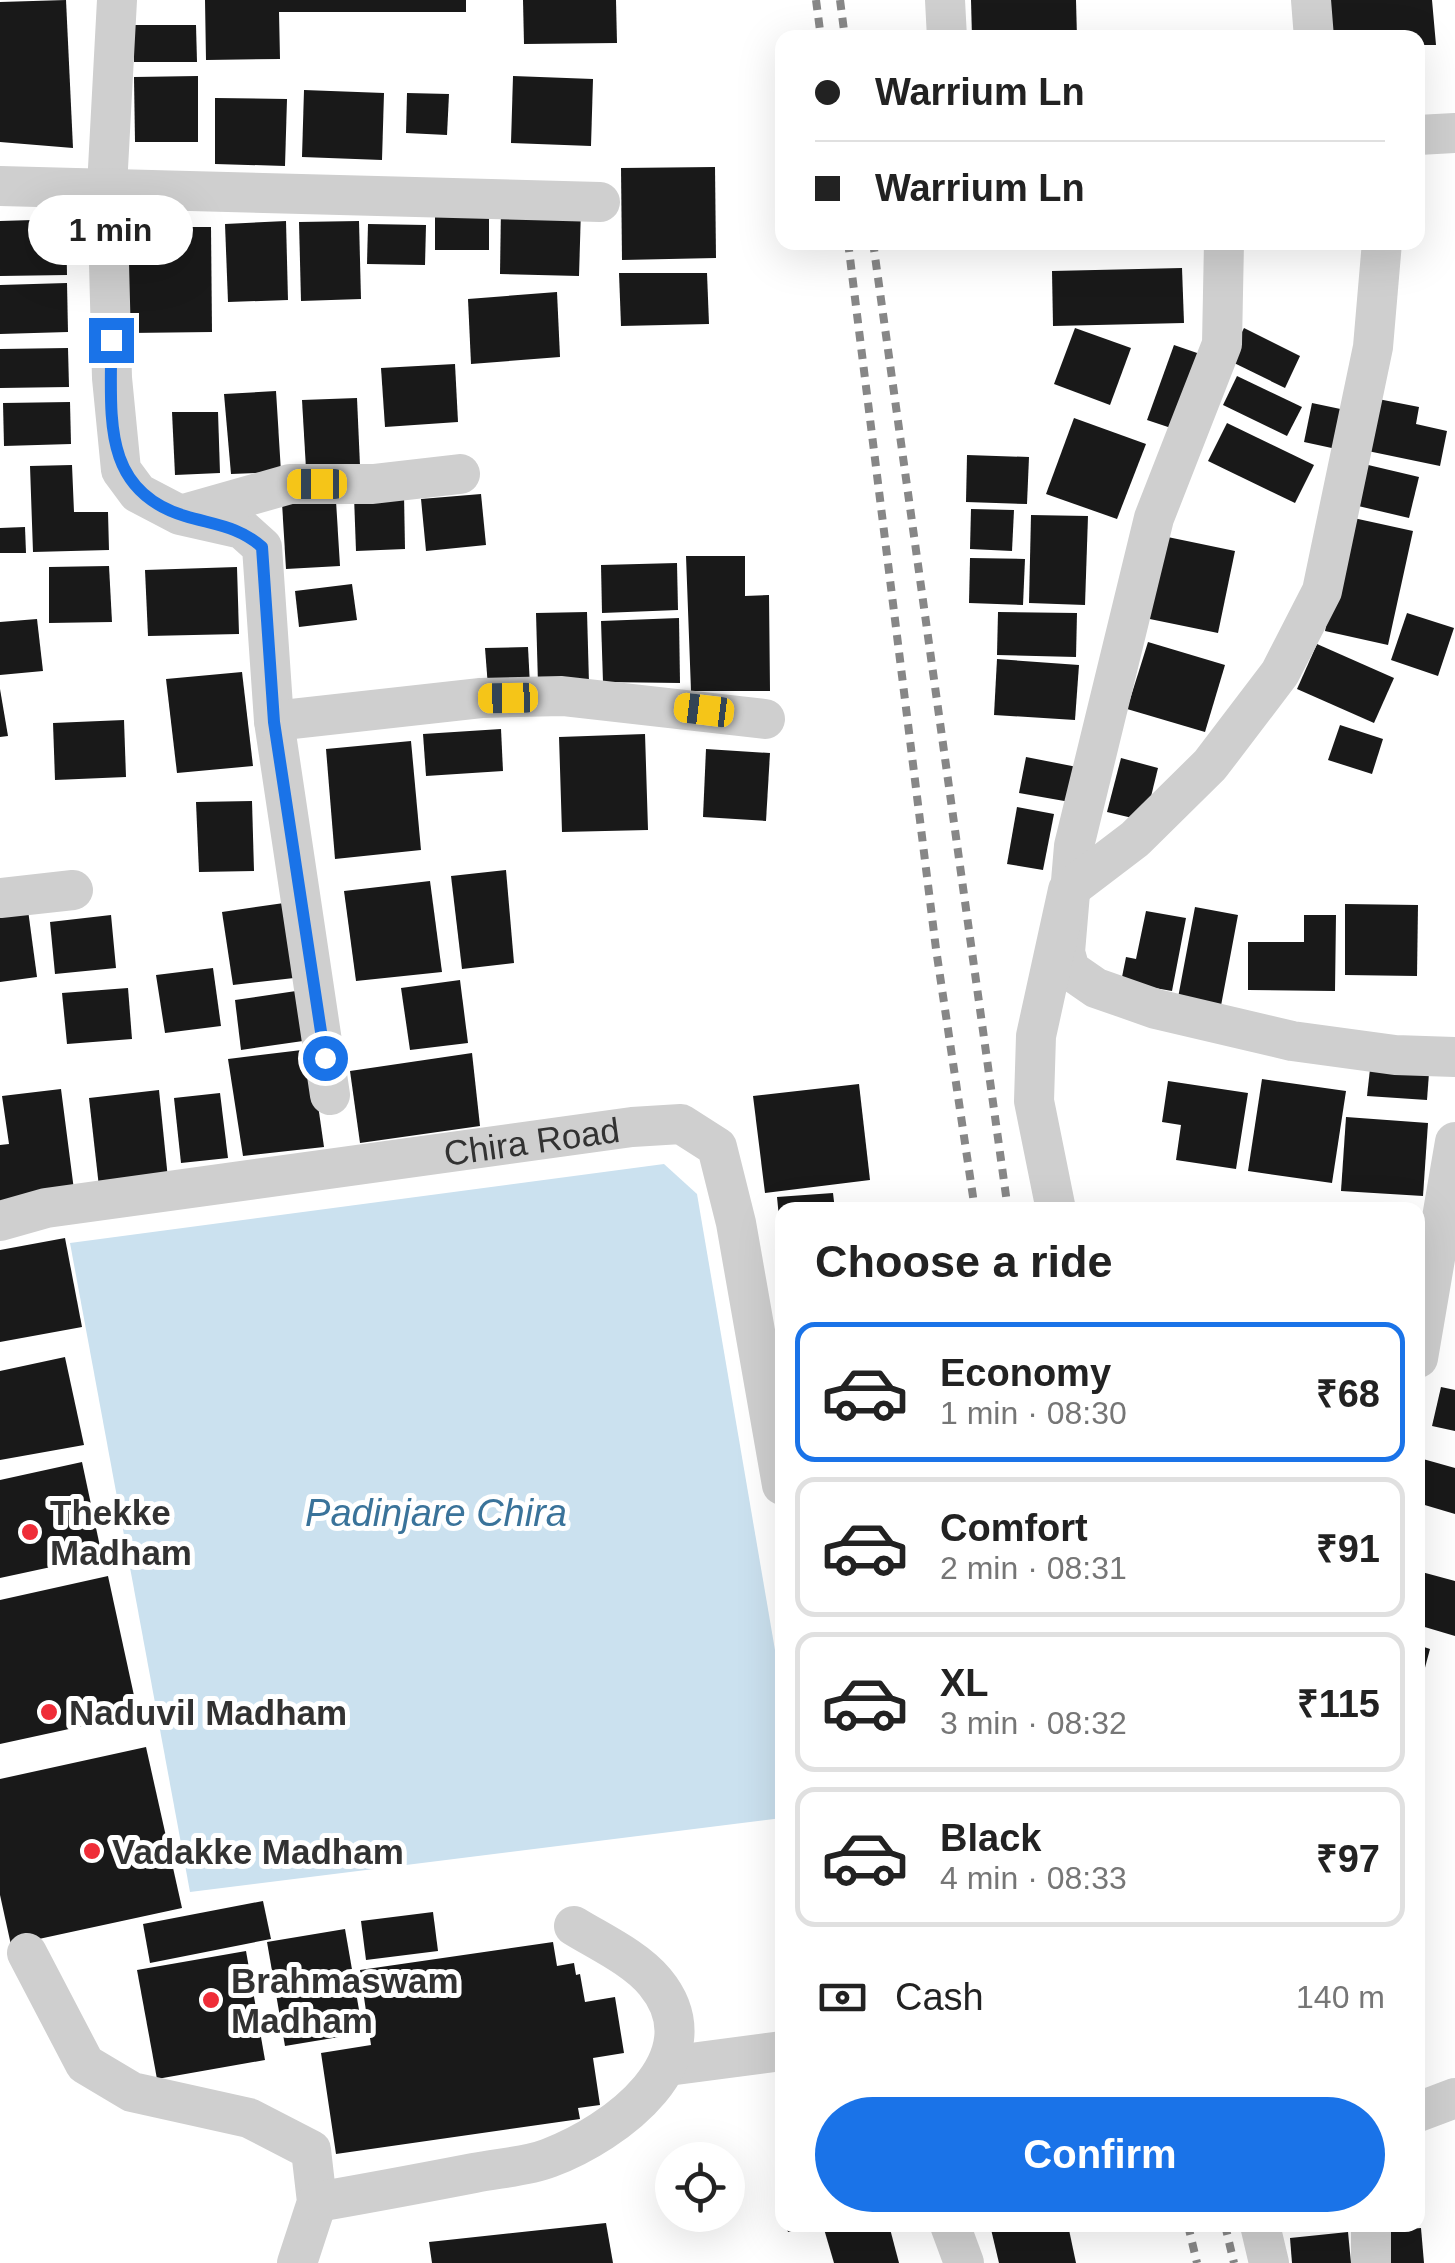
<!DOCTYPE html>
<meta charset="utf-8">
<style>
:root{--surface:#fff;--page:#f2f2f2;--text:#222;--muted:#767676;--line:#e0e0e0;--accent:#1a73e8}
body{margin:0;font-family:Helvetica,sans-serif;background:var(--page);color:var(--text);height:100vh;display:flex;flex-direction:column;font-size:38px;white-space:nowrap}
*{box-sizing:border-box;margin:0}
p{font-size:32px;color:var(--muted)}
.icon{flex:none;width:55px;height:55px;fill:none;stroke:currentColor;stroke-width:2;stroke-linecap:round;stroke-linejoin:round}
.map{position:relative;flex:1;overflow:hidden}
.details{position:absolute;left:775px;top:1202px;width:650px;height:1030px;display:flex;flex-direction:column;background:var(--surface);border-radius:20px;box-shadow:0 10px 40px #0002}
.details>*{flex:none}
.hud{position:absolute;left:775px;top:30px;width:650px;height:220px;border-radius:20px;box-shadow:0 10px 40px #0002;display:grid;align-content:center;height:220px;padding:0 40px;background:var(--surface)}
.buttons{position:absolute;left:655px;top:2142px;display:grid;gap:20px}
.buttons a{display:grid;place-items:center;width:90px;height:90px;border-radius:50%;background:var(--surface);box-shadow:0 10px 40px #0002;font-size:50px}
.end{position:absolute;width:45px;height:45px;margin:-22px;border:12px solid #1a73e8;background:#fff;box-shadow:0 0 0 5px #fff}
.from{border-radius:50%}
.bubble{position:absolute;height:70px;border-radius:35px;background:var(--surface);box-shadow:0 10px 40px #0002;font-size:32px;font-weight:700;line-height:70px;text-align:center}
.car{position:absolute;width:30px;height:60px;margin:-30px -15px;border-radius:12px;box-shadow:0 0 8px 2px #0007;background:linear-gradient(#f5c518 24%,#345 0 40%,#f5c518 0 76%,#345 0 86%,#f5c518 0)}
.hud b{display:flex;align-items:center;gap:35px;height:95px;font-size:38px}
.hud b+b{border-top:2px solid var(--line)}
.hud i{width:25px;height:25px;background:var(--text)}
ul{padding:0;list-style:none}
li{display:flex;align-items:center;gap:30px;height:140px;margin:0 20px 15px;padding:0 20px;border:5px solid var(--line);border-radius:20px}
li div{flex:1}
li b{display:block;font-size:38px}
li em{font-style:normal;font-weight:700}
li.current{border-color:var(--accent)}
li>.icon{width:90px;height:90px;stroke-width:1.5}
h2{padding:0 40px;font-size:45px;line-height:120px}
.pay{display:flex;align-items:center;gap:25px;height:110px;padding:0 40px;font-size:38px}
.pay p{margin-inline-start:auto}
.primary-button{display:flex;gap:20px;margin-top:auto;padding:20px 40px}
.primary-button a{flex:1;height:115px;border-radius:60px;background:var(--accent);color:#fff;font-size:40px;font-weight:700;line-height:115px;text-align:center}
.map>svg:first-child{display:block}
.water{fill:#cbe1ef}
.building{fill:#191919}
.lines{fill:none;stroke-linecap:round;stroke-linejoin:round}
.minor{stroke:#cfcfcf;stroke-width:40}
.rail{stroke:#878787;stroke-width:8;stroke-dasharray:10 8;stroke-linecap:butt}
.route{stroke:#1a73e8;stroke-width:12}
.poi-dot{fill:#ef2d38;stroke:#fff;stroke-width:4}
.labels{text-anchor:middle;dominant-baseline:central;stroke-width:10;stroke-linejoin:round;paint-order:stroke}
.street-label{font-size:35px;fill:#323232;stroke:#fff}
.poi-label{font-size:35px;font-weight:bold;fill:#323232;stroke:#fff;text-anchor:start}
.water-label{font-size:38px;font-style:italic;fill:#3a739a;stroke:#fff}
</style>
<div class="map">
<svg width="1455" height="2263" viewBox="0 0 1455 2263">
<rect width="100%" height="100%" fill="#fff"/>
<!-- water -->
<polygon class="water" points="664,1164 697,1194 782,1691 782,1818 190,1892 70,1243"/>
<!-- building -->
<g class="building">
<polygon points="66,0 73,148 0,142 0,2"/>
<polygon points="205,0 466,0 466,12 279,12 280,59 206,60"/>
<polygon points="523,0 616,0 617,43 524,44"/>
<polygon points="971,0 1076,0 1077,38 972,38"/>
<polygon points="1324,0 1432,0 1436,45 1418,45 1418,38 1326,38"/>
<polygon points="133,25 196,25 197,62 134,62"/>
<polygon points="198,76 198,142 135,142 134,77"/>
<polygon points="513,76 593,79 591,146 511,143"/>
<polygon points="304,90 384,93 382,160 302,157"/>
<polygon points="407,93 449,94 447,135 406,133"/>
<polygon points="215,98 287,99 285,166 215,164"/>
<polygon points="715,167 716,258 622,260 621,168"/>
<polygon points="501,207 581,209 579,276 500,274"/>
<rect x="435" y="208" width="54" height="42"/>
<polygon points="66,219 67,275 0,276 0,221"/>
<polygon points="286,221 288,300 228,302 225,224"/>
<polygon points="359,221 361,299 301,301 299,222"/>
<polygon points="368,224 426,225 425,265 367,264"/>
<polygon points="129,227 211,227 212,332 129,333"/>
<polygon points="1182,268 1184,323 1053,326 1052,271"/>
<polygon points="619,273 707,273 709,324 621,326"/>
<polygon points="67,283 68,332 0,334 0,285"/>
<polygon points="557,292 560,357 471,364 468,299"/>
<polygon points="1075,328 1131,348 1110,405 1054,384"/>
<polygon points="1244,328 1300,356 1285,388 1228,360"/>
<polygon points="1174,345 1200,354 1174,429 1147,420"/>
<polygon points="68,348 69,387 0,388 0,349"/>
<polygon points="455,364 458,422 385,427 381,368"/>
<polygon points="1237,376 1302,407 1287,436 1223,405"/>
<polygon points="276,391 281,472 231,474 224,394"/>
<polygon points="357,398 360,466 306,469 302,400"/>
<polygon points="1373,398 1419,407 1416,424 1447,431 1440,466 1363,450"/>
<polygon points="70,402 71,444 4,446 3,403"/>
<polygon points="1312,403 1350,411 1341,450 1304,442"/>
<polygon points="172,412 218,412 220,473 175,475"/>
<polygon points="1074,418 1146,444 1117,519 1046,494"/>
<polygon points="1227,423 1314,465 1295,503 1208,461"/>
<polygon points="967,455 1029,457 1027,504 966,502"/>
<polygon points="1364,464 1419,477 1409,518 1354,505"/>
<polygon points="72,465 74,512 108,512 109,550 33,552 30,466"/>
<polygon points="404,494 405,549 356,551 354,496"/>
<polygon points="481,494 486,545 426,551 421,499"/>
<polygon points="336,501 340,566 286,569 282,503"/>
<polygon points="971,509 1014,510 1012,551 970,549"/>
<polygon points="1031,515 1088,516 1085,605 1029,603"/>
<polygon points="1349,517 1413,531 1388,645 1325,631"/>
<polygon points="25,527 26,553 0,553 0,528"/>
<polygon points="1158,535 1235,551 1218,633 1140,617"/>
<polygon points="686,556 745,556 745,596 769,595 770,691 691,691"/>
<polygon points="970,558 1025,559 1023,605 969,603"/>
<polygon points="677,563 678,610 602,613 601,565"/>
<polygon points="109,566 112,622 49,623 49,567"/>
<polygon points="237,567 239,634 148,636 145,570"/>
<polygon points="352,584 357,620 299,627 295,591"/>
<polygon points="587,612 589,683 538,684 536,613"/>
<polygon points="998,612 1077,613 1076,657 997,655"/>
<polygon points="1407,613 1454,628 1438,676 1391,660"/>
<polygon points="679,618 680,683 603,682 601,621"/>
<polygon points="37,619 43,671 0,675 0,622"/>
<polygon points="1148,642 1225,665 1205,732 1127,709"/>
<polygon points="1317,644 1394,678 1374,723 1297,689"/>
<polygon points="528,647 530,686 488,687 485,648"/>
<polygon points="997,659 1079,665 1075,720 994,715"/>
<polygon points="242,672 253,766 177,773 166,679"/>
<polygon points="0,689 8,736 0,737"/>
<polygon points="124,720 126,777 55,780 53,723"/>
<polygon points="1340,725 1383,739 1372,774 1328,760"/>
<polygon points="501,729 503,771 426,776 423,734"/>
<polygon points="645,734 648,830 562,832 559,737"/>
<polygon points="411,741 421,850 335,859 326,749"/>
<polygon points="706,749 770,753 766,821 703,817"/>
<polygon points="1026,757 1077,767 1070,802 1019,793"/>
<polygon points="1121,758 1158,768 1145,821 1107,812"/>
<polygon points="252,801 254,871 199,872 196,802"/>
<polygon points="1017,807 1054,814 1043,870 1007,864"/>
<polygon points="506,870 514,963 462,969 451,876"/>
<polygon points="430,881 442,972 356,981 344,891"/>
<polygon points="284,903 294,978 233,985 222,912"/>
<polygon points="1345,904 1418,905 1417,976 1345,975"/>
<polygon points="1195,907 1238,915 1220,1011 1177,1003"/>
<polygon points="28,910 37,977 0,982 0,913"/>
<polygon points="1146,911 1186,918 1172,991 1121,982 1126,957 1136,959"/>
<polygon points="111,915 116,968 55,974 50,922"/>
<polygon points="1304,915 1336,915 1335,991 1248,990 1248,942 1304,942"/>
<polygon points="213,968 221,1026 165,1033 156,975"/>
<polygon points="460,980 468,1043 410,1050 401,988"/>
<polygon points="128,988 132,1039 67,1044 62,993"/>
<polygon points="296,991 303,1041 241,1050 235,1000"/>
<polygon points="310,1049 324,1147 243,1156 228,1059"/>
<polygon points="472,1053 480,1126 360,1143 350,1071"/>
<polygon points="1370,1069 1429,1073 1427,1100 1367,1096"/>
<polygon points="1262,1079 1346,1091 1332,1183 1248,1171"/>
<polygon points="1168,1081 1248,1093 1236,1169 1176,1160 1181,1125 1162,1122"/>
<polygon points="859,1084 870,1180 765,1193 753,1096"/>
<polygon points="61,1089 74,1190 0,1201 0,1145 9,1144 2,1096"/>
<polygon points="159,1090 168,1179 99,1187 89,1098"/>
<polygon points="220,1093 228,1158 181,1163 174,1098"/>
<polygon points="1346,1117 1428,1123 1423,1196 1341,1191"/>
<polygon points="833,1193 835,1210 782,1210 780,1228 777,1197"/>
<polygon points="65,1238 82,1327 0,1342 0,1250"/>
<polygon points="65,1357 84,1445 0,1460 0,1371"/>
<polygon points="1441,1387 1455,1390 1455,1431 1432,1426"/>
<polygon points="1423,1459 1455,1468 1455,1514 1418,1503"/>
<polygon points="82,1462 102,1556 0,1578 0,1480"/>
<polygon points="1418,1571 1455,1581 1455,1636 1418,1625"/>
<polygon points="108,1576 138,1714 0,1744 0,1600"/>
<polygon points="1418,1645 1430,1649 1419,1690 1418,1690"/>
<polygon points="146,1747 182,1908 11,1945 0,1895 0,1779"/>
<polygon points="263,1901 271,1939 150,1963 143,1924"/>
<polygon points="433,1912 438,1951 366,1960 361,1921"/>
<polygon points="345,1929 363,2033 285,2046 267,1942"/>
<polygon points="553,1942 557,1966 574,1963 576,1975 580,1974 585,2002 615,1997 624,2053 593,2058 600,2105 578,2108 580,2119 336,2154 321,2053 371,2045 360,1970"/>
<polygon points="246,1951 265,2060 157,2079 137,1970"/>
<polygon points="606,2223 613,2263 432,2263 429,2242"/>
<polygon points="786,2225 811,2225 811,2226 788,2232"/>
<polygon points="840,2225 889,2225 899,2263 834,2263 824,2229"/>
<polygon points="990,2225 1068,2225 1076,2263 999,2263"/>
<polygon points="1421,2228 1424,2263 1380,2263 1378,2232"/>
<polygon points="1348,2232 1351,2263 1292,2263 1290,2238"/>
</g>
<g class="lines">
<!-- minor -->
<g class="minor">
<polyline points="117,0 107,187 112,378 121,470 138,493 180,515 242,529 262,547 274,721 330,1095"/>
<polyline points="945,0 947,38"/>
<polyline points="1311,0 1314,38"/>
<polyline points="1418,135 1455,133"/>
<polyline points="0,186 600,202"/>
<polyline points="1224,242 1222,344 1154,518 1074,846 1065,952 1070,970 1096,988 1156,1009 1292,1041 1395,1055 1455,1057"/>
<polyline points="184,514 290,484 373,484 460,474"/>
<polyline points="274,721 481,698 562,696 765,719"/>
<polyline points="0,898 73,890"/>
<polyline points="1056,1210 1034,1101 1036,1036 1068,890 1135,839 1210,765 1280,673 1322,591 1373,347 1382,242"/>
<path id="s1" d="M0 1221 46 1208 632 1127 681 1124 717 1147 736 1223 782 1485"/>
<polyline points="1418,1358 1455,1142"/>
<polyline points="27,1953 85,2064 132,2092 249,2118 311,2150 317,2202 297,2263"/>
<polyline points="668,2066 782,2051"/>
<polyline points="1418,2112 1455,2098"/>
<path d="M317 2202C369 2193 422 2183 474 2173 498 2168 526 2167 549 2158 614 2134 718 2058 655 1982 635 1958 600 1942 574 1926"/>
<polyline points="950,2225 964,2263"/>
<polyline points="1260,2225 1269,2263"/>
<polyline points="1371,2263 1371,2225"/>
</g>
<!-- rail -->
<g class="rail">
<polyline points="816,0 821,38"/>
<polyline points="840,0 845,38"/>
<polyline points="848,242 936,949 975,1210"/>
<polyline points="873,242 1008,1210"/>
<polyline points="1188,2225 1197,2263"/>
<polyline points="1225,2225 1234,2263"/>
</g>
</g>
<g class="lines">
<!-- route -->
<path class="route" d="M111 340C112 413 99 490 185 516 215 525 238 526 262 547L274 722 325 1058"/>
</g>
<!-- markers -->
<g class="poi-dot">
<circle cx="30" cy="1532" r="10"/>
<circle cx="49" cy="1712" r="10"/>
<circle cx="92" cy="1851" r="10"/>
<circle cx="211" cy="2000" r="10"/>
</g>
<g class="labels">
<!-- street labels -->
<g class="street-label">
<text stroke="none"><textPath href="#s1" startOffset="538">Chira Road</textPath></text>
</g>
<!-- poi labels -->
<g class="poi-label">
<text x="50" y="1512">Thekke<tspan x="50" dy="40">Madham</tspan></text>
<text x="69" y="1712">Naduvil Madham</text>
<text x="112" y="1851">Vadakke Madham</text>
<text x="231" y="1980">Brahmaswam<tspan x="231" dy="40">Madham</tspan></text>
</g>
<!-- water labels -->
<g class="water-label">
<text x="436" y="1513">Padinjare Chira</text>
</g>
</g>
</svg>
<div class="buttons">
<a><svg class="icon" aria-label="locate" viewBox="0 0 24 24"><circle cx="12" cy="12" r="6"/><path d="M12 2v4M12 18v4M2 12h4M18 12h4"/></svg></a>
</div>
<i class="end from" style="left:325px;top:1058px"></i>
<i class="end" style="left:111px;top:340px"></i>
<div class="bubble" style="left:28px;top:195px;width:165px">1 min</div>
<i class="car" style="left:317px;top:484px;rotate:270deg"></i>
<i class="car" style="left:508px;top:698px;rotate:269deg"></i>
<i class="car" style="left:704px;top:710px;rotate:277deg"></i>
<div class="hud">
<b><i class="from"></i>Warrium Ln</b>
<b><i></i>Warrium Ln</b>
</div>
<section class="details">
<h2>Choose a ride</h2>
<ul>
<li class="current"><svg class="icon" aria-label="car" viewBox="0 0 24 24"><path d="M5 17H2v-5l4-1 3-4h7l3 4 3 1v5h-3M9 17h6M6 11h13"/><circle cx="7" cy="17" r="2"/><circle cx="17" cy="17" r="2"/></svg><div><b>Economy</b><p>1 min · 08:30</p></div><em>₹68</em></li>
<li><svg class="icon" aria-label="car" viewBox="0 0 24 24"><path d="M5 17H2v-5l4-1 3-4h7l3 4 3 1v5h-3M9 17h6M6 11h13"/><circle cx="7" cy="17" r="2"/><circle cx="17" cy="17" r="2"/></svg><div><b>Comfort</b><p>2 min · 08:31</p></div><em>₹91</em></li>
<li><svg class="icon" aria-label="car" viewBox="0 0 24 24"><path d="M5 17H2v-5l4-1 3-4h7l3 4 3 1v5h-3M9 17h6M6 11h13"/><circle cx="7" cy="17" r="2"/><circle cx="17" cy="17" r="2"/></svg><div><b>XL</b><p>3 min · 08:32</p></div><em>₹115</em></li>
<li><svg class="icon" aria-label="car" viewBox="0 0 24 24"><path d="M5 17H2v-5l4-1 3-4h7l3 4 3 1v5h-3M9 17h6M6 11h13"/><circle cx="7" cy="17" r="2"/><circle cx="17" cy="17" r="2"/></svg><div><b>Black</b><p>4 min · 08:33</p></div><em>₹97</em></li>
</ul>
<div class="pay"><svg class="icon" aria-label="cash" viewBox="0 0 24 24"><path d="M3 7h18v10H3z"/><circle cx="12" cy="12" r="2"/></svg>Cash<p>140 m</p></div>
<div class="primary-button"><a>Confirm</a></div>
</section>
</div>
